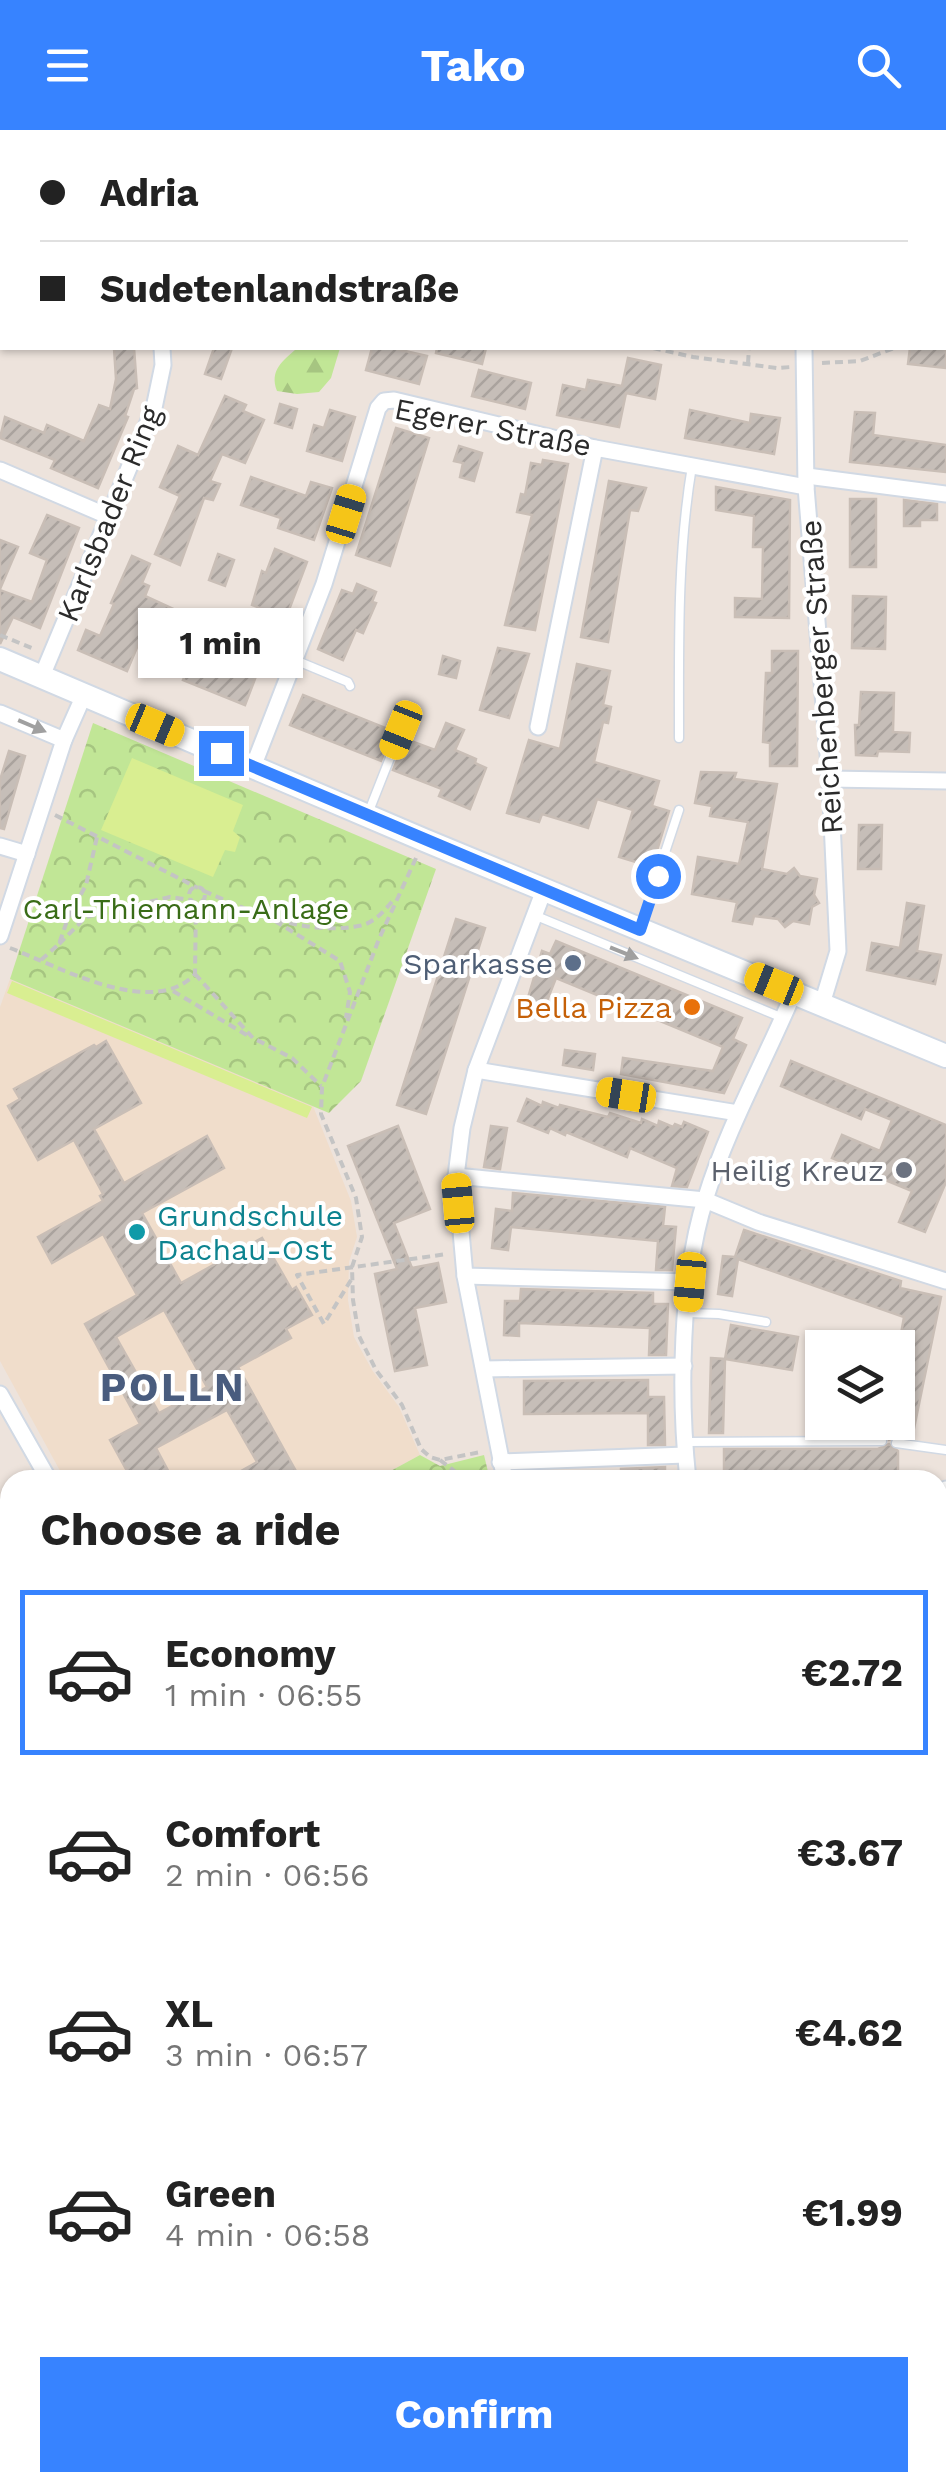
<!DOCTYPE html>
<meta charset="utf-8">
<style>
:root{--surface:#fff;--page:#f2f2f2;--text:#222;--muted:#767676;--line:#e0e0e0;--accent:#3783ff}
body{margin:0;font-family:"Work Sans",sans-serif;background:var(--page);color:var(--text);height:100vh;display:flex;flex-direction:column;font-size:38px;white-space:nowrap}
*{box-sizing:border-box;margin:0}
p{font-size:32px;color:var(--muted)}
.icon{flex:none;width:55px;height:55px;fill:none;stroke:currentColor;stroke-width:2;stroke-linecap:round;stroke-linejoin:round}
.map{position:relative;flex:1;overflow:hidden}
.panel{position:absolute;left:0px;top:1340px;width:948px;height:1022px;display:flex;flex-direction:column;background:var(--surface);border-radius:30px 30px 0 0;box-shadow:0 2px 8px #0004}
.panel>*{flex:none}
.top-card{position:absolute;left:0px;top:0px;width:948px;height:220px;box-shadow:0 2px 8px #0004;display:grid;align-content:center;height:220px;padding:0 40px;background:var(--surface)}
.tools{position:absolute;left:805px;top:1200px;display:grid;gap:20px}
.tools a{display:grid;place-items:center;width:110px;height:110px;border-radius:0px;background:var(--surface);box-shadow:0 2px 8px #0004;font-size:50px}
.end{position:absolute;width:45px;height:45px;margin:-22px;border:12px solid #3783ff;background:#fff;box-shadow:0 0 0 5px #fff}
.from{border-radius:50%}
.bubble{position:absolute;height:70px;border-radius:0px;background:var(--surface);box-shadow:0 2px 8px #0004;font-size:32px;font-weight:700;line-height:70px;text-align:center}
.car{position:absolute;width:30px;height:60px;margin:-30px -15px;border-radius:12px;box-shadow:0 0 8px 2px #0007;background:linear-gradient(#f5c518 24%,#345 0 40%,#f5c518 0 76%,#345 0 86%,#f5c518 0)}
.top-card b{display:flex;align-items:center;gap:35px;height:95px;font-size:38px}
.top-card b+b{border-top:2px solid var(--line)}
.top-card i{width:25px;height:25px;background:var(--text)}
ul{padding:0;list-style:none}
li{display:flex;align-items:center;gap:30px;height:165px;margin:0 20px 15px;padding:0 20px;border:5px solid transparent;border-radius:0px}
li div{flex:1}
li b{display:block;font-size:38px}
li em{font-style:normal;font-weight:700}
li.active{border-color:var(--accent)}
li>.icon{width:90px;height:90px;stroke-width:1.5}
h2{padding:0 40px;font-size:45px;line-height:120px}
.action{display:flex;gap:20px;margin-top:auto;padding:20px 40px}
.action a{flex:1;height:115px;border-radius:0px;background:var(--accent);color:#fff;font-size:40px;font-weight:700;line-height:115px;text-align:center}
header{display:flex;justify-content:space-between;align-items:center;height:130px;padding:0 40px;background:var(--accent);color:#fff;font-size:45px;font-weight:700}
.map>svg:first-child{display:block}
.education{fill:#f0ddcb}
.forest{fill:url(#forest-firs)}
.park{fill:url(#park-crowns)}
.pitch{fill:#d9ee91}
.building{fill:url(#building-hatch);stroke:#c9beb6;stroke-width:2.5;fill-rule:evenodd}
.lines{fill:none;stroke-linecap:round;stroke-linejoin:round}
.lane-casing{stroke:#d1d9e4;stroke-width:11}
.street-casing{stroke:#d1d9e4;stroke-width:19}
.secondary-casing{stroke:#d1d9e4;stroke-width:26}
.path{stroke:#c4c4c4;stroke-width:4;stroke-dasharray:8 5;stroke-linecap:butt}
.lane{stroke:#fff;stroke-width:8}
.street{stroke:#fff;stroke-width:15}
.secondary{stroke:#fff;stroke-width:22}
.oneway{fill:#a0a0a0}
.route{stroke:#3783ff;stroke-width:12}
.service-dot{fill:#5c6f8a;stroke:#fff;stroke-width:4}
.food-dot{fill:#e8710a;stroke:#fff;stroke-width:4}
.worship-dot{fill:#6b7280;stroke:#fff;stroke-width:4}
.culture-dot{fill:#0f9aa8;stroke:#fff;stroke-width:4}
.labels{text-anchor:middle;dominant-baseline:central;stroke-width:8;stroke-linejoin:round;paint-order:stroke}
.street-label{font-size:30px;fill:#2b2b2b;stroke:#fff}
.park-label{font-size:30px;fill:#396c17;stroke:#fff}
.service-label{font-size:30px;fill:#4e5e75;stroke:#fff;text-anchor:end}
.food-label{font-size:30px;fill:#c56008;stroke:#fff;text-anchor:end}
.worship-label{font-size:30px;fill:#5b616d;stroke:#fff;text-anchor:end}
.culture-label{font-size:30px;fill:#0d838f;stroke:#fff;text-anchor:start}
.district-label{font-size:40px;font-weight:bold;letter-spacing:2.5px;fill:#495c7e;stroke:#fff}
</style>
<header><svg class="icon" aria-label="menu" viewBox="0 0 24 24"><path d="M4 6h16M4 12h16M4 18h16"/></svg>Tako<svg class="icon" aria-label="search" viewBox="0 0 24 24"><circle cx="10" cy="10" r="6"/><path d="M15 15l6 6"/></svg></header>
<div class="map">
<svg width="946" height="2361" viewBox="0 0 946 2361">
<defs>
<pattern id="forest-firs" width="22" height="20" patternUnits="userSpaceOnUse" patternTransform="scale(2.5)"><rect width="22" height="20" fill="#c1e696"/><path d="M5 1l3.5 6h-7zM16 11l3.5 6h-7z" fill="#a6c581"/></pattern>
<pattern id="park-crowns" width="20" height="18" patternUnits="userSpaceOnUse" patternTransform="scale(2.5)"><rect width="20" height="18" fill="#c1e696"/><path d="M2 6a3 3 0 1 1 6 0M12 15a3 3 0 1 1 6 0" fill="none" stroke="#a6c581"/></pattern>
<pattern id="building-hatch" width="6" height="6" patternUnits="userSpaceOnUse" patternTransform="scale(2.5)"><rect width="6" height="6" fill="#c6beb8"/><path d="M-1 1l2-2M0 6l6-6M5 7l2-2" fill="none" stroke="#aaa39e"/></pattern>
</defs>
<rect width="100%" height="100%" fill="#ede3dc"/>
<!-- education -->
<polygon class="education" points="10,849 313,976 351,1071 357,1107 349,1132 348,1170 354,1207 372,1240 399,1277 420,1325 374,1350 65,1350 0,1231 0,877"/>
<!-- forest -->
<path class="forest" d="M297 218H340L331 248 319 262 297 264 277 261C269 240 283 231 297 218Z"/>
<!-- park -->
<g class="park">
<polygon points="93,593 436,739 361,951 329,983 10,849"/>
<polygon points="420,1325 440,1336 484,1325 490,1350 374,1350"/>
</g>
<!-- pitch -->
<g class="pitch">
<polygon points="132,628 243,675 233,701 240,707 235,722 225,720 213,747 101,700"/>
<polygon points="12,851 312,977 307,988 7,863"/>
</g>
<!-- building -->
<g class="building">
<polygon points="114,218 134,218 137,258 134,259 125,286 128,287 98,358 51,338 55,330 0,308 5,287 44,303 47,295 84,311 99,275 110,279 116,249"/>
<polygon points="214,218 232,218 221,249 205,244"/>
<polygon points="372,218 392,218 427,226 419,254 366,240"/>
<polygon points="437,218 486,218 482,234 436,223"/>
<polygon points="910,218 946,218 946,238 908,234"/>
<polygon points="628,228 661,235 655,269 626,263 619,297 557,285 563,255 586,260 588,250 622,256"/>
<polygon points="479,240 531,253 525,279 472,266"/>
<polygon points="225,266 246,275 243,281 264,290 245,333 222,324 210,351 220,354 213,370 204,368 180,435 155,424 180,366 160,357 178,316 198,325"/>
<polygon points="280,274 297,279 292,298 275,293"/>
<polygon points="330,280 355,287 342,331 307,321 314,295 324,298"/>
<polygon points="690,280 750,293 751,284 780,288 774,324 685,308"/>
<polygon points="855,282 875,283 873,305 946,315 946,342 850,332"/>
<polygon points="396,298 429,308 390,436 356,425"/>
<polygon points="459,316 482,323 474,351 460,347 463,333 454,331"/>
<polygon points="543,330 568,334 535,500 505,495 532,385 517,382 521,364 525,365 531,333 542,335"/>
<polygon points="251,347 306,366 311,352 332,358 314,410 278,398 281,388 241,375"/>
<polygon points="609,351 646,358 638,381 630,380 608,512 581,507"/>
<polygon points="716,357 790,370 789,488 735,487 735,468 762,469 763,417 753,417 754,386 716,380"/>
<rect x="850" y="369" width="26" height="68"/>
<polygon points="904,370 937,374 937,390 920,390 920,396 904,396"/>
<polygon points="47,385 79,398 40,498 13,487 0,514 0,460 32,472 47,430 30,423"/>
<polygon points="0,410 18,417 0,459"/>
<polygon points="275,419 307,432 286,488 252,475 262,441 266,443"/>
<polygon points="218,424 234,430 225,456 209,450"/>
<polygon points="132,426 150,434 142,453 149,456 145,466 217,499 214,505 248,518 250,514 266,520 245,575 183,550 196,519 168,507 167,509 152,502 146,518 138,515 127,541 78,520 86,500 100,506 114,474 111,473"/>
<polygon points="357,454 376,462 372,472 376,473 363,503 356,500 343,530 318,519 342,460 353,464"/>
<polygon points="853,466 886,467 885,519 852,518"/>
<polygon points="498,518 529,524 509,588 480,580"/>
<polygon points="772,521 798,521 797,636 770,636 770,613 763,612 766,543 772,543"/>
<polygon points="443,526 460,531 456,548 439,544"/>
<polygon points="577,534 610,541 603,575 611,577 608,593 603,592 594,632 659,651 652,676 669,681 652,737 619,727 633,680 597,669 588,698 542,684 539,692 507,683 529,610 560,619"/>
<polygon points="861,562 894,563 893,602 910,603 909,622 878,621 877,626 856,625 855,595 859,595"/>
<polygon points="303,565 388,599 392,603 381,631 290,595"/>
<polygon points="446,593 464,600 455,620 476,629 475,633 486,638 470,679 439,666 442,659 393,640 406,609 435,620"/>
<polygon points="9,621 25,626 4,699 0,698 0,650"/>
<polygon points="701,642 736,643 734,649 777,654 762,739 787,744 794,738 800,746 817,749 814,765 819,773 812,777 809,794 793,791 785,797 778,789 754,786 752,794 733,791 737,772 692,764 698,727 739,734 748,692 710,686 712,676 695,673"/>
<polygon points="859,695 882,695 881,739 858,739"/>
<polygon points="907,773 924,776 917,821 941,825 935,854 867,840 872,813 900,818"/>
<polygon points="456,789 485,798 426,984 397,975"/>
<polygon points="556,811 742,888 733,909 746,915 724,963 621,944 623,928 713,941 723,917 556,848 541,886 524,881 542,821 550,824"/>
<path d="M106 911 141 973 94 999 124 1053 207 1006 224 1038 142 1083 181 1153 262 1108 292 1160 296 1157 312 1185 286 1199 291 1208 238 1237 297 1343 284 1350H225L257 1332 227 1280 156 1318 173 1350H132L110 1310 140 1294 85 1194 137 1165 103 1104 52 1133 38 1107 103 1071 100 1066 103 1064 74 1010 38 1030 8 976 20 969 14 959 94 915 96 917ZM164 1180 207 1257 159 1283 116 1207Z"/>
<polygon points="565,920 595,924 593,940 563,935"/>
<polygon points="791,931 946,995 946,1052 925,1102 899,1092 912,1061 832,1028 842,1005 880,1021 892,990 865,979 861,989 781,956"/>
<polygon points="527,969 542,976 543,972 559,978 560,975 608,987 610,983 641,993 642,989 658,996 659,991 673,997 675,994 682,997 684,992 708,1002 687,1057 672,1056 677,1038 630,1018 627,1027 566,1002 565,1005 550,998 548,1003 518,991"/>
<polygon points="398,996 430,1079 394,1093 412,1138 438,1133 446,1172 415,1178 427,1235 395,1241 375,1144 397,1139 348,1016"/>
<polygon points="491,996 507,998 500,1039 484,1037"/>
<polygon points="513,1063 665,1077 663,1096 676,1097 672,1140 656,1140 658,1111 511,1097 508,1120 492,1118 496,1079 512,1081"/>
<polygon points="744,1100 901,1151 900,1158 941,1167 912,1308 896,1306 889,1310 881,1302 867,1299 868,1292 898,1292 898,1221 904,1187 738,1129 732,1166 718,1164 723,1126 735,1127"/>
<polygon points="521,1159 653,1163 653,1174 668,1174 666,1225 649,1225 650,1198 519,1193 519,1206 504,1205 505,1171 520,1171"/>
<polygon points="731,1195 798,1207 792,1240 725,1229"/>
<polygon points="711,1228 725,1229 723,1303 709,1303"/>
<polygon points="816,1233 822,1233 822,1277 807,1274"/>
<polygon points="648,1250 648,1267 664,1267 665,1315 648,1315 648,1283 524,1284 524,1251"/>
<polygon points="889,1314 898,1321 898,1348 724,1348 724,1319 878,1319"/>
<polygon points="665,1337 665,1350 621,1350 621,1339"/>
</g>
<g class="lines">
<defs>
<g id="lane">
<polyline points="295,530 348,552 350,556"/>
<path d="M679 608C679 517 677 426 692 336"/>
<polyline points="369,681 401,600"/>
<polyline points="534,785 783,888"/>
<polyline points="641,795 679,680"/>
<polyline points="687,1183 719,1184 766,1192"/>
<polyline points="687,1312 882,1311"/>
<polyline points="896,1313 946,1320"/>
<polyline points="938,2263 946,2264"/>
</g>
<g id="street">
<polyline points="791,0 791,2"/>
<polyline points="945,72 946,72"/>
<polyline points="0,144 2,144"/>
<polyline points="804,218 806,357 830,649 838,821 822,874"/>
<polyline points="0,340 110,387"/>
<polyline points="807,346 946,364"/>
<polyline points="42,546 154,278 163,235 162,218"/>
<polyline points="0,583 64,610"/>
<polyline points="538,597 595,318"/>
<polyline points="253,637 324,454 378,278 384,271 394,270 595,318 806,357"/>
<polyline points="830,649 946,651"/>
<polyline points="0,716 27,724"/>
<polyline points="0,806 64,610 84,565"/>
<polyline points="476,940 738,983"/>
<polyline points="456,1046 705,1070 758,1092 946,1151"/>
<polyline points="465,1146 690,1152"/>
<polyline points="484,1239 684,1236"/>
<polyline points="0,1264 49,1350"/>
<polyline points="500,1332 685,1325"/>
<polyline points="505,1350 465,1146 456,1046 462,998 476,940 544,760"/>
<path d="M688 1350C679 1267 680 1147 706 1067 728 996 765 931 794 862"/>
<polyline points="938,1398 946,1359"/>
<polyline points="938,1510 946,1510"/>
<polyline points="938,1641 946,1641"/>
<polyline points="0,1857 10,1848"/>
<polyline points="0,1874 10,1883"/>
<polyline points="938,1898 946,1898"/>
<polyline points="938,2137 946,2137"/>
<polyline points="0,2244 10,2230"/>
<polyline points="938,2350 946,2351"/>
<polyline points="318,2361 322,2352"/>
<polyline points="748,2361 750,2352"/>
</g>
<polyline id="secondary" points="0,529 424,710 946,926"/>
</defs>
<!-- lane casing -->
<use href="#lane" class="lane-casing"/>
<!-- street casing -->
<use href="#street" class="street-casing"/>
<!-- secondary casing -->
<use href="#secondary" class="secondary-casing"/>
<!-- path -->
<g class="path">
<polyline points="584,0 586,2"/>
<polyline points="617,0 617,2"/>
<polyline points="677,0 677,2"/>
<polyline points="759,0 760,2"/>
<polyline points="915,0 916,2"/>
<polyline points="945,180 946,180"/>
<polyline points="653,218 693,227 777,238 791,237"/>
<polyline points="748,233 749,218"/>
<polyline points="822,233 860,231 894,218"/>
<polyline points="0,505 34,519"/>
<polyline points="55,685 198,758"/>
<polyline points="416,728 379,809 322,957 321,984 356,1068 362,1107 352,1137 353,1170 359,1206 376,1240 402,1275 421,1319 430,1327 440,1330 481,1322"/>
<circle cx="197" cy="765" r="8"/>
<path d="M204 761C251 782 305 806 358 796 374 794 385 780 395 768"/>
<polyline points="275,791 340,831 350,862 346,888"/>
<polyline points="59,814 86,787 170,767 191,770"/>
<path d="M10 818C58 836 152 890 195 844L196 773"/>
<polyline points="41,830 59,814 68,788 86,755 97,707"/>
<polyline points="195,844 253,908 292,928 321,956"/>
<polyline points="173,861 250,907"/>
<polyline points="351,1150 324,1194 297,1145 447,1124"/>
<polyline points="440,1330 466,1350"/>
<polyline points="0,1415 10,1409"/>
<polyline points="0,1478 10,1472"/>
<polyline points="0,1568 10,1564"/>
<polyline points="0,1816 10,1804"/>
<polyline points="0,1955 10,1948"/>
<polyline points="0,1976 10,1981"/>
<polyline points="0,2107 5,2099 10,2102"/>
<polyline points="289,2352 301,2357"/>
<polyline points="268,2361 269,2352"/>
<polyline points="414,2361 415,2352"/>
</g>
<!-- lane -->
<use href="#lane" class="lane"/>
<!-- street -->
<use href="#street" class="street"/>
<!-- secondary -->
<use href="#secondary" class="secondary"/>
</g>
<!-- one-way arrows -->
<defs><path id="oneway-solid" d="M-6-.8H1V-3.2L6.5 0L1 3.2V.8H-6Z" transform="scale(2.5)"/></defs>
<g class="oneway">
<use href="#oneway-solid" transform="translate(32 596) rotate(23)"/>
<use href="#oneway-solid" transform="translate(624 823) rotate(22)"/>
</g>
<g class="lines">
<!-- route -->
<polyline class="route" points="221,623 640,800 658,746"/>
</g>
<!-- markers -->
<circle class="service-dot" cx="573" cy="833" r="10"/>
<circle class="food-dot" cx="692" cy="877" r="10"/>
<circle class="worship-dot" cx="904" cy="1040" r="10"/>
<circle class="culture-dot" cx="137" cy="1102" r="10"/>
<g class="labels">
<!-- street labels -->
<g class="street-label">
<text transform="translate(493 297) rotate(11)">Egerer Straße</text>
<text transform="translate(109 384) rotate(-68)">Karlsbader Ring</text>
<text transform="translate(821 547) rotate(-94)">Reichenberger Straße</text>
</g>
<!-- park labels -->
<g class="park-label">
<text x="186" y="778">Carl-Thiemann-Anlage</text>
</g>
<!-- service labels -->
<g class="service-label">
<text x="553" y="833">Sparkasse</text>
</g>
<!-- food labels -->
<g class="food-label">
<text x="672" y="877">Bella Pizza</text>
</g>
<!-- worship labels -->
<g class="worship-label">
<text x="884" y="1040">Heilig Kreuz</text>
</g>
<!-- culture labels -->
<g class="culture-label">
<text x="157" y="1085">Grundschule<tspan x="157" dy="34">Dachau-Ost</tspan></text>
</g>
<!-- district labels -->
<g class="district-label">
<text x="173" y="1257">POLLN</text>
</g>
</g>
</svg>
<div class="tools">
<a><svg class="icon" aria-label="layers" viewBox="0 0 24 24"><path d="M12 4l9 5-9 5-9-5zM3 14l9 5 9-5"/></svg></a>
</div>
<i class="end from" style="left:658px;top:746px"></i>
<i class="end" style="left:221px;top:623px"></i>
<div class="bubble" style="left:138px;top:478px;width:165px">1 min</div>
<i class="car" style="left:346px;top:384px;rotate:17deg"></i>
<i class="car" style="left:155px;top:595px;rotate:113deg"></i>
<i class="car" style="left:401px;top:600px;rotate:202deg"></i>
<i class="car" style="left:774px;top:854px;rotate:292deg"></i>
<i class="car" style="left:626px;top:965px;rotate:279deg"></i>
<i class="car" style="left:458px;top:1073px;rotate:355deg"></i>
<i class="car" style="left:690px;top:1152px;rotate:185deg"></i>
<div class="top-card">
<b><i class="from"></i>Adria</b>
<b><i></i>Sudetenlandstraße</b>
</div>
<section class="panel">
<h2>Choose a ride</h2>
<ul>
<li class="active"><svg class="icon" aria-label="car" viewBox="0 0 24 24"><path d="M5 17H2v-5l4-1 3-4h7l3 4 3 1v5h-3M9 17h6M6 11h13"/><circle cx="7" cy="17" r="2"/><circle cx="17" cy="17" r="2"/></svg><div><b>Economy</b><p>1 min · 06:55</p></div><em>€2.72</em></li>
<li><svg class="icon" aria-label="car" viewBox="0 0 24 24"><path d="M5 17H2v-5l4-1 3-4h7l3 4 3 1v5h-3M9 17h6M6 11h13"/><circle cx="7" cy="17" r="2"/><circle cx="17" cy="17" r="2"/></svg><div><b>Comfort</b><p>2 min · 06:56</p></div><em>€3.67</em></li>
<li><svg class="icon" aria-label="car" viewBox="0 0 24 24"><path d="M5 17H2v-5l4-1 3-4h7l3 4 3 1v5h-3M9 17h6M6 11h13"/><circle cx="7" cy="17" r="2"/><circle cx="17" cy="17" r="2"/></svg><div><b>XL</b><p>3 min · 06:57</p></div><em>€4.62</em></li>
<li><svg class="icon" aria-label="car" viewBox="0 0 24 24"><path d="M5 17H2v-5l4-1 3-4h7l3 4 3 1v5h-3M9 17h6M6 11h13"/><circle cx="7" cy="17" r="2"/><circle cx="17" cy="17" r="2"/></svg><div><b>Green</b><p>4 min · 06:58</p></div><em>€1.99</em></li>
</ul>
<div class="action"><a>Confirm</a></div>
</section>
</div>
